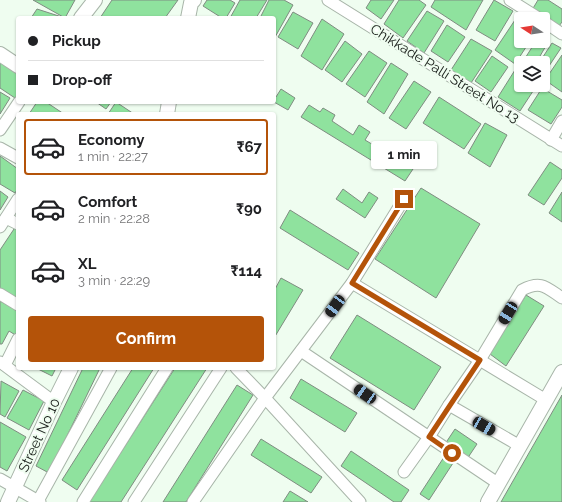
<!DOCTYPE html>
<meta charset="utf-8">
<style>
:root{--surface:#fff;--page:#f6f6f6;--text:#202124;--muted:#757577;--line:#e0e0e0;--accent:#b45309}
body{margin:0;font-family:Raleway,sans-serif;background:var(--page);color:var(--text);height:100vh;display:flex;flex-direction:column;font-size:15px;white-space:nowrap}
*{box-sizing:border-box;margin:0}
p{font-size:13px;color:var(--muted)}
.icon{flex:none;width:22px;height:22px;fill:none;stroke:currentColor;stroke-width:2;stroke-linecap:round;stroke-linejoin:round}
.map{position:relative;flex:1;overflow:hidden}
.panel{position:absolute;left:16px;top:112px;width:260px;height:258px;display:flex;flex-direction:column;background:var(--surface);border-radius:4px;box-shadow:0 1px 3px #0004}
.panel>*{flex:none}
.top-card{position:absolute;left:16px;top:16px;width:260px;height:88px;border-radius:4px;box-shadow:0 1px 3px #0004;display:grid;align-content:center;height:88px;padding:0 12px;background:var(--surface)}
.needle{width:26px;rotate:282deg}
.tools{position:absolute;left:514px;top:12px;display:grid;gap:8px}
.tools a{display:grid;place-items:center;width:36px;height:36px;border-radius:4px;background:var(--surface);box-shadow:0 1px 3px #0004;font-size:20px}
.end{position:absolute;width:18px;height:18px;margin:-9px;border:5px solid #b45309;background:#fff;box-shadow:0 0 0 2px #fff}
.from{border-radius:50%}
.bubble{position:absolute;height:28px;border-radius:4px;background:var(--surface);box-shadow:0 1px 3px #0004;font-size:13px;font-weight:700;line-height:28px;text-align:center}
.car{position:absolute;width:12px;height:24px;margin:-12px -6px;border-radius:5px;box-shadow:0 0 3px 1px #0007;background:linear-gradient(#222 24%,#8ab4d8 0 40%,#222 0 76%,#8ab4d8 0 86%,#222 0)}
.top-card b{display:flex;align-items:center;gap:14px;height:38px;font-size:15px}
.top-card b+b{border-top:1px solid var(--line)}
.top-card i{width:10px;height:10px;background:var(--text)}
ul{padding:7px 0 0;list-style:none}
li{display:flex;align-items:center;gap:12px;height:56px;margin:0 8px 6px;padding:0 4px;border:2px solid transparent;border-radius:4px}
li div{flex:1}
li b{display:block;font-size:15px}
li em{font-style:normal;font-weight:700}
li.active{border-color:var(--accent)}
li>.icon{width:36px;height:36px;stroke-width:1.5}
.primary-button{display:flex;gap:8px;margin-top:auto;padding:8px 12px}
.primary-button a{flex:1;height:46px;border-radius:4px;background:var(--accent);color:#fff;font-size:16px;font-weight:700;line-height:46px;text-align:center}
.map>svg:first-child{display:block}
.building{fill:#8fe29e;stroke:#7f8c81}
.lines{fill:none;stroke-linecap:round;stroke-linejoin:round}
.minor-casing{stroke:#a8b5a9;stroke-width:13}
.tertiary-casing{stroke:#a8b5a9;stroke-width:16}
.minor{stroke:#fff;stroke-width:11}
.tertiary{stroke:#fff;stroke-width:14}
.route{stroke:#b45309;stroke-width:5}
.labels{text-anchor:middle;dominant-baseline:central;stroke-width:4;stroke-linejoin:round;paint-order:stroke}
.street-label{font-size:14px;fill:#181d19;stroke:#effdf0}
</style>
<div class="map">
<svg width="562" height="502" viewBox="0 0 562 502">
<rect width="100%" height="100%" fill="#effdf0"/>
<!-- building -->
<g class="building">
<polygon points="33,0 75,0 65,18"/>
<polygon points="112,0 178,0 165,18 100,18"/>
<polygon points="207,0 230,0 235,3 226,18 222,18 203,6"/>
<polygon points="240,0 267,0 256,18 230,18"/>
<polygon points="269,0 284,0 293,5 274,39 274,18 260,18"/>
<polygon points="371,0 394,0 381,19 366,8"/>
<polygon points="399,0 419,0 426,5 403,38 384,24"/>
<polygon points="435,0 483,0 466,30 431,7"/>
<polygon points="494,0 513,11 495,41 476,30"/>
<polygon points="538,0 548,0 562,9 562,22 559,26 532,10"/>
<polygon points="37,9 65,18 31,18"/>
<polygon points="427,11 444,21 424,53 407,41"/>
<polygon points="293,12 313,23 298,49 278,37"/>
<polygon points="322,19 344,34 322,70 301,56"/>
<polygon points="515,20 521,24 521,41 530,41 515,64 495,50"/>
<polygon points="447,25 465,37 448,62 431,51"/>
<polygon points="471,39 492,51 471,83 451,70"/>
<polygon points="345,41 362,54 342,82 325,70"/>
<polygon points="536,41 542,41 547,44 536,63 522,63"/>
<polygon points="552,43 561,48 543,75 543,63 539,63"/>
<polygon points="369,51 387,63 365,97 346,84"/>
<polygon points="562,55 562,92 545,80"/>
<polygon points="492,56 508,67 491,92 475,81"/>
<polygon points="0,60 18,71 18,100 0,88"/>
<polygon points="391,63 408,74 384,114 367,102"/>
<polygon points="515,70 521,74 521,85 537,85 520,111 498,97"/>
<polygon points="414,81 431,92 406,129 389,118"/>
<polygon points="542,88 562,100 562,107 551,124 528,110"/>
<polygon points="281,89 295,98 288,110 274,102 274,96 276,97"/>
<polygon points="0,92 10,98 0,114"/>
<polygon points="439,97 481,124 464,149 423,123"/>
<polygon points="37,102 46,102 64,114 29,114"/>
<polygon points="96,102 111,102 106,109"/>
<polygon points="116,102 134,114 108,114"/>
<polygon points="309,105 320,112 323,108 335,115 332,121 353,135 359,125 370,132 365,140 392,156 387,164 391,166 395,158 413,169 405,181 301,117"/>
<polygon points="485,123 507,135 490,167 468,153"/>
<polygon points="0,156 18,169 18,188 15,193 0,184"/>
<polygon points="550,162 562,170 562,178 544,205 528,195"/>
<polygon points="421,188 480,224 436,298 375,259"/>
<polygon points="343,189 362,203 369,192 378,198 365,218 336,199"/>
<polygon points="0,191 8,197 0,210"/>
<polygon points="562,192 562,222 549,213"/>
<polygon points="290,210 359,253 348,270 280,228"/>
<polygon points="16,226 18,227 18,302 0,290 0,250"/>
<polygon points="281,278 303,290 274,338 274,291"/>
<polygon points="526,295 544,306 506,366 490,354"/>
<polygon points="0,301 18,311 18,334 17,336 9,331 2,344 0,344"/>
<polygon points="357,315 441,367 414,410 330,358"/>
<polygon points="36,368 56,368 52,376"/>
<polygon points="83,368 100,368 49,473 36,466"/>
<polygon points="133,368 154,368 77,490 62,480"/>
<polygon points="175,368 207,368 121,502 89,502"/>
<polygon points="301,379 357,413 345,432 290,398"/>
<polygon points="1,381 19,391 5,417 0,414"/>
<polygon points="237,385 253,395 186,502 163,502"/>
<polygon points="23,390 44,401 29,430 7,418"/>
<polygon points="562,395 562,502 501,502"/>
<polygon points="0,422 26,437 7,471 0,467"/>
<polygon points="455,429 477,444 467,459 445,444"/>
<polygon points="261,439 322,477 311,493 251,455"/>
<polygon points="351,451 409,490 401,502 394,502 341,466"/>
<polygon points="446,454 455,460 429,500 420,494"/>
<polygon points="290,491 308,502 283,502"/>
</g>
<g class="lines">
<defs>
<g id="minor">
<polyline points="328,0 562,146"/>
<polyline points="510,0 540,19"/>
<polyline points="543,21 562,34"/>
<polyline points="0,130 19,102"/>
<polyline points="551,140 562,121"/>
<polyline points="0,148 18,158"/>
<polyline points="6,218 18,224"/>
<polyline points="0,227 18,199"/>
<polyline points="352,283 546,400"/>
<polyline points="0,294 18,305"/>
<polyline points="301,351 499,484"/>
<polyline points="0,362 54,402"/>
<polyline points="5,365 18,339"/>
<polyline points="236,368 265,398 360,502"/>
<path d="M520 446 449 405 480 360 522 290C541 280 546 287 562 298"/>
<polyline points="404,472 429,437 449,405"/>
<polyline points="0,479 40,502"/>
<polyline points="38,501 111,368"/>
<polyline points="83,502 167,368"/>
<polyline points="134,502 221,368"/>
<polyline points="193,502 265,398 352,283 404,199"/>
</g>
<g id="tertiary">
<polyline points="81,18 95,0"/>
<polyline points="188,18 191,3 194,0"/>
<polyline points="0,54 18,66"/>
<polyline points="167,114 169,102"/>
<polyline points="8,502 54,402 71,368"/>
<polyline points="488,502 562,372"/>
</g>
</defs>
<!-- minor casing -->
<use href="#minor" class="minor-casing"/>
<!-- tertiary casing -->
<use href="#tertiary" class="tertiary-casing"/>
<!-- minor -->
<use href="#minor" class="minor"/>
<!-- tertiary -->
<use href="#tertiary" class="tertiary"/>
</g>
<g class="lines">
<!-- route -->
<polyline class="route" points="404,199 352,283 480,360 429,437 452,453"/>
</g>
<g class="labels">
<!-- street labels -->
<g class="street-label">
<text transform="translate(445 73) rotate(32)">Chikkade Palli Street No 13</text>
<text transform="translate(39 435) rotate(-65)">Street No 10</text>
</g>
</g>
</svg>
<div class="tools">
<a><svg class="needle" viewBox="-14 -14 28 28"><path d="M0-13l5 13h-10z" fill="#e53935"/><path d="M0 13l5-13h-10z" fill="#757577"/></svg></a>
<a><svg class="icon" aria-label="layers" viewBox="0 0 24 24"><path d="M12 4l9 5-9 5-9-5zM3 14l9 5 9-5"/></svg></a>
</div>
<i class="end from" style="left:452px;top:453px"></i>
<i class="end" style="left:404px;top:199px"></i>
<div class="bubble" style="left:371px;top:141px;width:66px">1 min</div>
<i class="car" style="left:335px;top:306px;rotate:216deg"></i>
<i class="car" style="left:508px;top:313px;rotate:211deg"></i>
<i class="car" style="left:365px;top:394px;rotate:304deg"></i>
<i class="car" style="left:484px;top:426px;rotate:120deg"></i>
<div class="top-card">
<b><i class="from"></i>Pickup</b>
<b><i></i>Drop-off</b>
</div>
<section class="panel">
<ul>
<li class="active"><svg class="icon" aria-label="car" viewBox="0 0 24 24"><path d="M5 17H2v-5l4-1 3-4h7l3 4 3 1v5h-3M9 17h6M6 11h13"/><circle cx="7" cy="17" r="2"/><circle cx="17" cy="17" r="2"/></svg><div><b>Economy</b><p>1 min · 22:27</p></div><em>₹67</em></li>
<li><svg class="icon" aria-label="car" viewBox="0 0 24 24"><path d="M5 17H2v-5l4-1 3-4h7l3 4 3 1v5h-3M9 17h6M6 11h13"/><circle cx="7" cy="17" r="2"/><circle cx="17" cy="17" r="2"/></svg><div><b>Comfort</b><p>2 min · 22:28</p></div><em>₹90</em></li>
<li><svg class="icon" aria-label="car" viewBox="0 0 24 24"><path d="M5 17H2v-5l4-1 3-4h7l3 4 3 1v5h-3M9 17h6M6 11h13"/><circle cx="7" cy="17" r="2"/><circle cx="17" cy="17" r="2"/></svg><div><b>XL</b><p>3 min · 22:29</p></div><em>₹114</em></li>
</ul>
<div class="primary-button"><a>Confirm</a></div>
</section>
</div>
